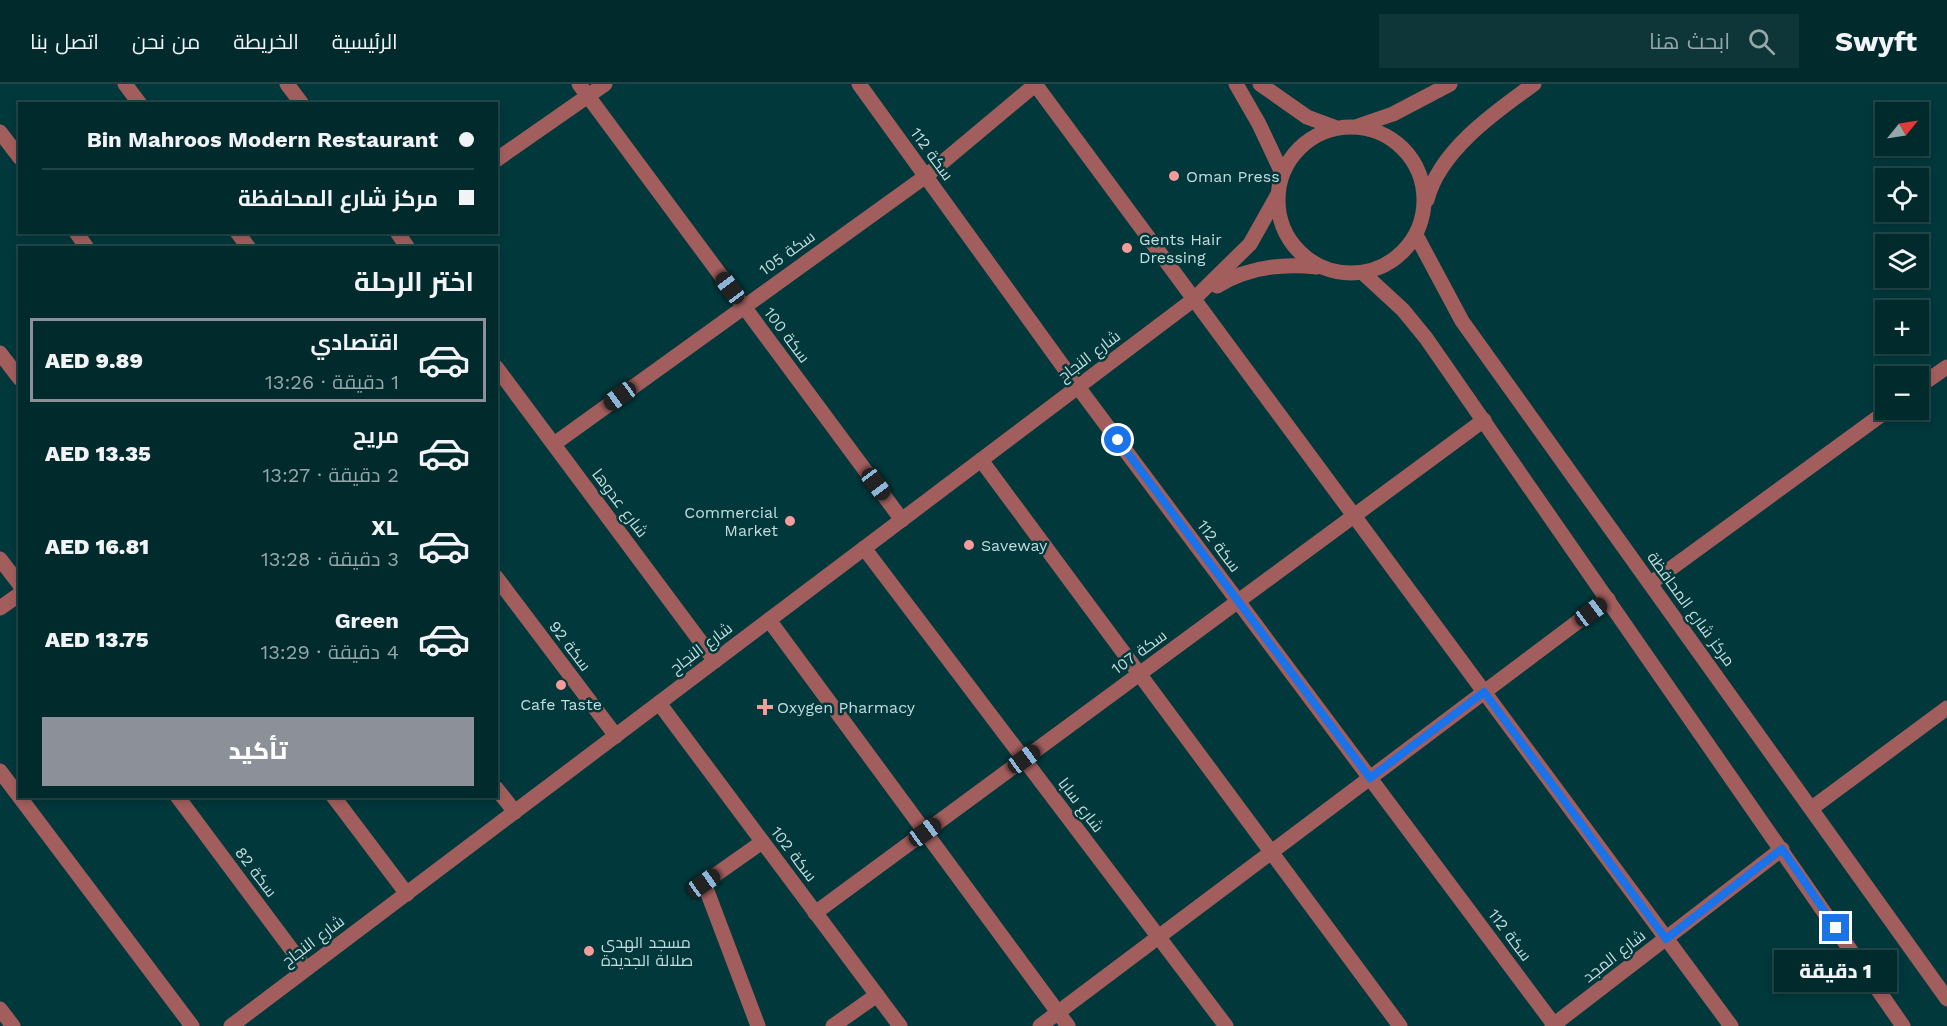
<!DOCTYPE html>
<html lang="ar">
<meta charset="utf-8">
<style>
:root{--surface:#002a2c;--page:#0e3638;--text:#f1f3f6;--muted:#95a7a9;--line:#224648;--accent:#8c9099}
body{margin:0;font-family:"Work Sans",Cairo,sans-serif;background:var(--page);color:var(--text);direction:rtl;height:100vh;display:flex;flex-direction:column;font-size:22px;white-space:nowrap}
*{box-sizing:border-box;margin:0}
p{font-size:20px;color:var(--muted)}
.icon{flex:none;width:33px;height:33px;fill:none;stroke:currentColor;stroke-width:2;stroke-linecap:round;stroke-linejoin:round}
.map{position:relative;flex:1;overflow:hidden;direction:ltr}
.panel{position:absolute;left:18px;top:162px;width:480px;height:552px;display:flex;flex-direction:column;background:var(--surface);border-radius:0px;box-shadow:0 3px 9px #0003,0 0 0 2px var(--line);direction:rtl}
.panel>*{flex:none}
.top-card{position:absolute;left:18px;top:18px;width:480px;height:132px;border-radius:0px;box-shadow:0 3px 9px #0003,0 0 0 2px var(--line);direction:rtl;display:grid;align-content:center;height:132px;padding:0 24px;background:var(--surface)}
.needle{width:39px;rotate:60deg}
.fabs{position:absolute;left:1875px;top:18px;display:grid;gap:12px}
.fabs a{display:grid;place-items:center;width:54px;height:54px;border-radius:0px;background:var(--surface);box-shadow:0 3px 9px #0003,0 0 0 2px var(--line);font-size:30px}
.end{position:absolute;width:27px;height:27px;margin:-14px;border:8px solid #1a73e8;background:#fff;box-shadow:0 0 0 3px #fff}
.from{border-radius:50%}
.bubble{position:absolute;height:42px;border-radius:0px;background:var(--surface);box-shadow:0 3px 9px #0003,0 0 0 2px var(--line);font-size:20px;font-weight:800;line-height:42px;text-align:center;direction:rtl}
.car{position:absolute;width:18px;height:36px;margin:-18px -9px;border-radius:8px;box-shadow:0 0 4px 2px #0007;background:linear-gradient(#222 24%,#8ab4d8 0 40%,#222 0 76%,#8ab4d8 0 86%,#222 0)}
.top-card b{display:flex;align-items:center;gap:21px;height:57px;font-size:22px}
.top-card b+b{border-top:2px solid var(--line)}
.top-card i{width:15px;height:15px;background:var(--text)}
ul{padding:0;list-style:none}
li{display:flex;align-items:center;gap:18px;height:84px;margin:0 12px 9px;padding:0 12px;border:3px solid transparent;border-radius:0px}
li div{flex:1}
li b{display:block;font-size:22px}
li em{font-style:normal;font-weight:800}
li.current{border-color:var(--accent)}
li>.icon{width:54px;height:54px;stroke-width:1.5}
h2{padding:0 24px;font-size:27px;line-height:72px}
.cta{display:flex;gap:12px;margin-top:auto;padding:12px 24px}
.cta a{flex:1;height:69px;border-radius:0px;background:var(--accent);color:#fff;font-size:24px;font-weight:800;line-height:69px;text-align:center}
header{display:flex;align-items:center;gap:36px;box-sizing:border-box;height:84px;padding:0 30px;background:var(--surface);border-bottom:2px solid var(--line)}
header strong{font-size:28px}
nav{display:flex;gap:33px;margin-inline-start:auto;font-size:21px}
.search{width:420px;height:54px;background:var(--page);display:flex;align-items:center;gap:15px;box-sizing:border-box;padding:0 21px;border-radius:0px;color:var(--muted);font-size:22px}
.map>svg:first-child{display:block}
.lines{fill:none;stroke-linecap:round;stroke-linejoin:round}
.minor{stroke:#a25e5d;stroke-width:15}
.route{stroke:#1a73e8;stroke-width:8}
.poi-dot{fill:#f59b99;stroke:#00383b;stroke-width:2}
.labels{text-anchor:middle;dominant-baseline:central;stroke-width:5;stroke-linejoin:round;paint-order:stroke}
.street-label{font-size:16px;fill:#c4dcde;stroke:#00383b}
.poi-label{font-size:16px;fill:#c4dcde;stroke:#00383b;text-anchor:start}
</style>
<header>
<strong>Swyft</strong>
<div class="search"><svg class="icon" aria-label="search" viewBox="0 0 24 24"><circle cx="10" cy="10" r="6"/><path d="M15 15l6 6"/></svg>ابحث هنا</div>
<nav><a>الرئيسية</a><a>الخريطة</a><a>من نحن</a><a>اتصل بنا</a></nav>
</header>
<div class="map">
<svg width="1947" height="942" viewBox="0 0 1947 942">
<rect width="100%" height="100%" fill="#00383b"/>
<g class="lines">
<!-- minor -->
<g class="minor">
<polyline points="125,0 140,20"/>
<polyline points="287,0 302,20"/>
<polyline points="579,0 902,436"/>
<polyline points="859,0 1078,303 1555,942"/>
<polyline points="1035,0 1731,942"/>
<polyline points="1236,0 1259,40 1282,89"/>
<polyline points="1260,0 1307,33 1334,43"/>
<polyline points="1358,42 1393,30 1450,0"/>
<circle cx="1351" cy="116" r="73"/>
<polyline points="0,48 20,74"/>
<polyline points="496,76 605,0"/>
<path d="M1427 116C1439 67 1495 28 1534 0"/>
<polyline points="76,148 87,164"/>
<polyline points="237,148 249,164"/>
<polyline points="397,148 408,164"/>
<polyline points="1416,151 1462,237 1947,915"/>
<polyline points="1363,189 1403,226 1426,254 1903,942"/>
<path d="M1217 202C1248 183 1282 179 1317 183"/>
<polyline points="0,269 20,295"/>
<polyline points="496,283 715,577"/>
<polyline points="1918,303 1947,283"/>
<polyline points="554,360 926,92 1036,0"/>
<polyline points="981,376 1400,942"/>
<polyline points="864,464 1226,942"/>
<polyline points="0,475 20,501"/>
<polyline points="496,493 616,652"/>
<polyline points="1651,499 1888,326"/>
<polyline points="0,524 20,510"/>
<polyline points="769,536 1068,942"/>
<polyline points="659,619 900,942"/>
<polyline points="0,687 192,942"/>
<polyline points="496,704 515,728"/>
<polyline points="177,712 306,885"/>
<polyline points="333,712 407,810"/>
<polyline points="1812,724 1947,624"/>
<polyline points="815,829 1484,336"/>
<polyline points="0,925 13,942"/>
<polyline points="231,942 1193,216 1250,160 1277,112"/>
<polyline points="758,942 704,799 762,758"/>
<polyline points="833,942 877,911"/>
<polyline points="1040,942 1608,515"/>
<polyline points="1552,942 1782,765"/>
</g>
</g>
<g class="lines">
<!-- route -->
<polyline class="route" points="1118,356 1370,694 1484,608 1666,855 1782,765 1836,844"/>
</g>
<!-- markers -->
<g class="poi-dot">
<circle cx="1174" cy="92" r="6"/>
<circle cx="1127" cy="164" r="6"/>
<circle cx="790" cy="437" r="6"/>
<circle cx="969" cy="461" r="6"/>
<circle cx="561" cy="601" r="6"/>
<path d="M762 614h6v6h6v6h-6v6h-6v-6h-6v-6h6z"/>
<circle cx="589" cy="867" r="6"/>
</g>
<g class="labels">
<!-- street labels -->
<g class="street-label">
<text transform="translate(932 70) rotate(54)">سكة 112</text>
<text transform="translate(787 169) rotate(-36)">سكة 105</text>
<text transform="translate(787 251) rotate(53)">سكة 100</text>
<text transform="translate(1089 272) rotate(-37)">شارع النجاح</text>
<text transform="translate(620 419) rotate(53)">شارع عدوها</text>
<text transform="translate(1219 462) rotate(53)">سكة 112</text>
<text transform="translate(1691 525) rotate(54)">مركز شارع المحافظة</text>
<text transform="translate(570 562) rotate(53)">سكة 92</text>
<text transform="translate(701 564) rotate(-37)">شارع النجاح</text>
<text transform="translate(1139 568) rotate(-36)">سكة 107</text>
<text transform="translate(1081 721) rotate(53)">شارع سابا</text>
<text transform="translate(794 770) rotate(53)">سكة 102</text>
<text transform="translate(256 788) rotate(53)">سكة 82</text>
<text transform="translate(1510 851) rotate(53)">سكة 112</text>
<text transform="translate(313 857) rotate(-37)">شارع النجاح</text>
<text transform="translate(1614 872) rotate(-38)">شارع المجد</text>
</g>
<!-- poi labels -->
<g class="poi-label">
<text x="1186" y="92">Oman Press</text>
<text x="1139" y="155">Gents Hair<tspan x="1139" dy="18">Dressing</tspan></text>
<text x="778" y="428" text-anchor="end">Commercial<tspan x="778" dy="18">Market</tspan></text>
<text x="981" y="461">Saveway</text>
<text x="561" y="620" text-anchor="middle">Cafe Taste</text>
<text x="777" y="623">Oxygen Pharmacy</text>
<text x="601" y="858">مسجد الهدى<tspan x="601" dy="18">صلالة الجديدة</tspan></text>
</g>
</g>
</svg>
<div class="fabs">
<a><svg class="needle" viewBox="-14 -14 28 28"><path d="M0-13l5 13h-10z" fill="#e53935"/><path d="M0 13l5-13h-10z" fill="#95a7a9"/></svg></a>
<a><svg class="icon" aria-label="locate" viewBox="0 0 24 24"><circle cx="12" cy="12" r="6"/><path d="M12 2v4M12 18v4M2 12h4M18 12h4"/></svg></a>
<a><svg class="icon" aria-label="layers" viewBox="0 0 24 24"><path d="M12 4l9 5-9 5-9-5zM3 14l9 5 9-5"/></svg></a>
<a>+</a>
<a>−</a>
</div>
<i class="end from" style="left:1118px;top:356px"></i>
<i class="end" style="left:1836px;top:844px"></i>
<div class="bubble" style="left:1774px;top:866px;width:123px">1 دقيقة</div>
<i class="car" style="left:730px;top:204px;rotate:323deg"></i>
<i class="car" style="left:620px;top:312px;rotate:234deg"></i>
<i class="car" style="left:876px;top:400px;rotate:143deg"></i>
<i class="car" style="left:1591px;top:528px;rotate:53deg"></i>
<i class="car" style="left:1024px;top:675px;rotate:54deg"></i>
<i class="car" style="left:925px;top:748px;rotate:54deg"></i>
<i class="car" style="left:704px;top:799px;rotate:55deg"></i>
<div class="top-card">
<b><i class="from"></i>Bin Mahroos Modern Restaurant</b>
<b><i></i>مركز شارع المحافظة</b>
</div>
<section class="panel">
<h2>اختر الرحلة</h2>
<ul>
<li class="current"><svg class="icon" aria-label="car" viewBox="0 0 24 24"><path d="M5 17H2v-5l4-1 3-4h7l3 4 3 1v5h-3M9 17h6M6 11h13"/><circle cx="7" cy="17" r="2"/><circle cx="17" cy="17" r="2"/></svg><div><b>اقتصادي</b><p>1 دقيقة · 13:26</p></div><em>AED 9.89</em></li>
<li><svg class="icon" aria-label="car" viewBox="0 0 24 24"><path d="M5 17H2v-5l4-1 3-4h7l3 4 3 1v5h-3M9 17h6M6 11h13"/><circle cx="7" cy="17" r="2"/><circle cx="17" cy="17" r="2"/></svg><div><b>مريح</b><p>2 دقيقة · 13:27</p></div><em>AED 13.35</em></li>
<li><svg class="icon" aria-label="car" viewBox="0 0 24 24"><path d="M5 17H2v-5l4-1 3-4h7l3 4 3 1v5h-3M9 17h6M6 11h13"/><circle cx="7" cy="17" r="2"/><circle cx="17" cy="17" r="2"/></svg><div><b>XL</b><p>3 دقيقة · 13:28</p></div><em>AED 16.81</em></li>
<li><svg class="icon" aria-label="car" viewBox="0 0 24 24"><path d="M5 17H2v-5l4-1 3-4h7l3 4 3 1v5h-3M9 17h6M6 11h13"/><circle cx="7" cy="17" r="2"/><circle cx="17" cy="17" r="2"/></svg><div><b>Green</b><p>4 دقيقة · 13:29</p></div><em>AED 13.75</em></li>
</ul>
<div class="cta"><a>تأكيد</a></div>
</section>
</div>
